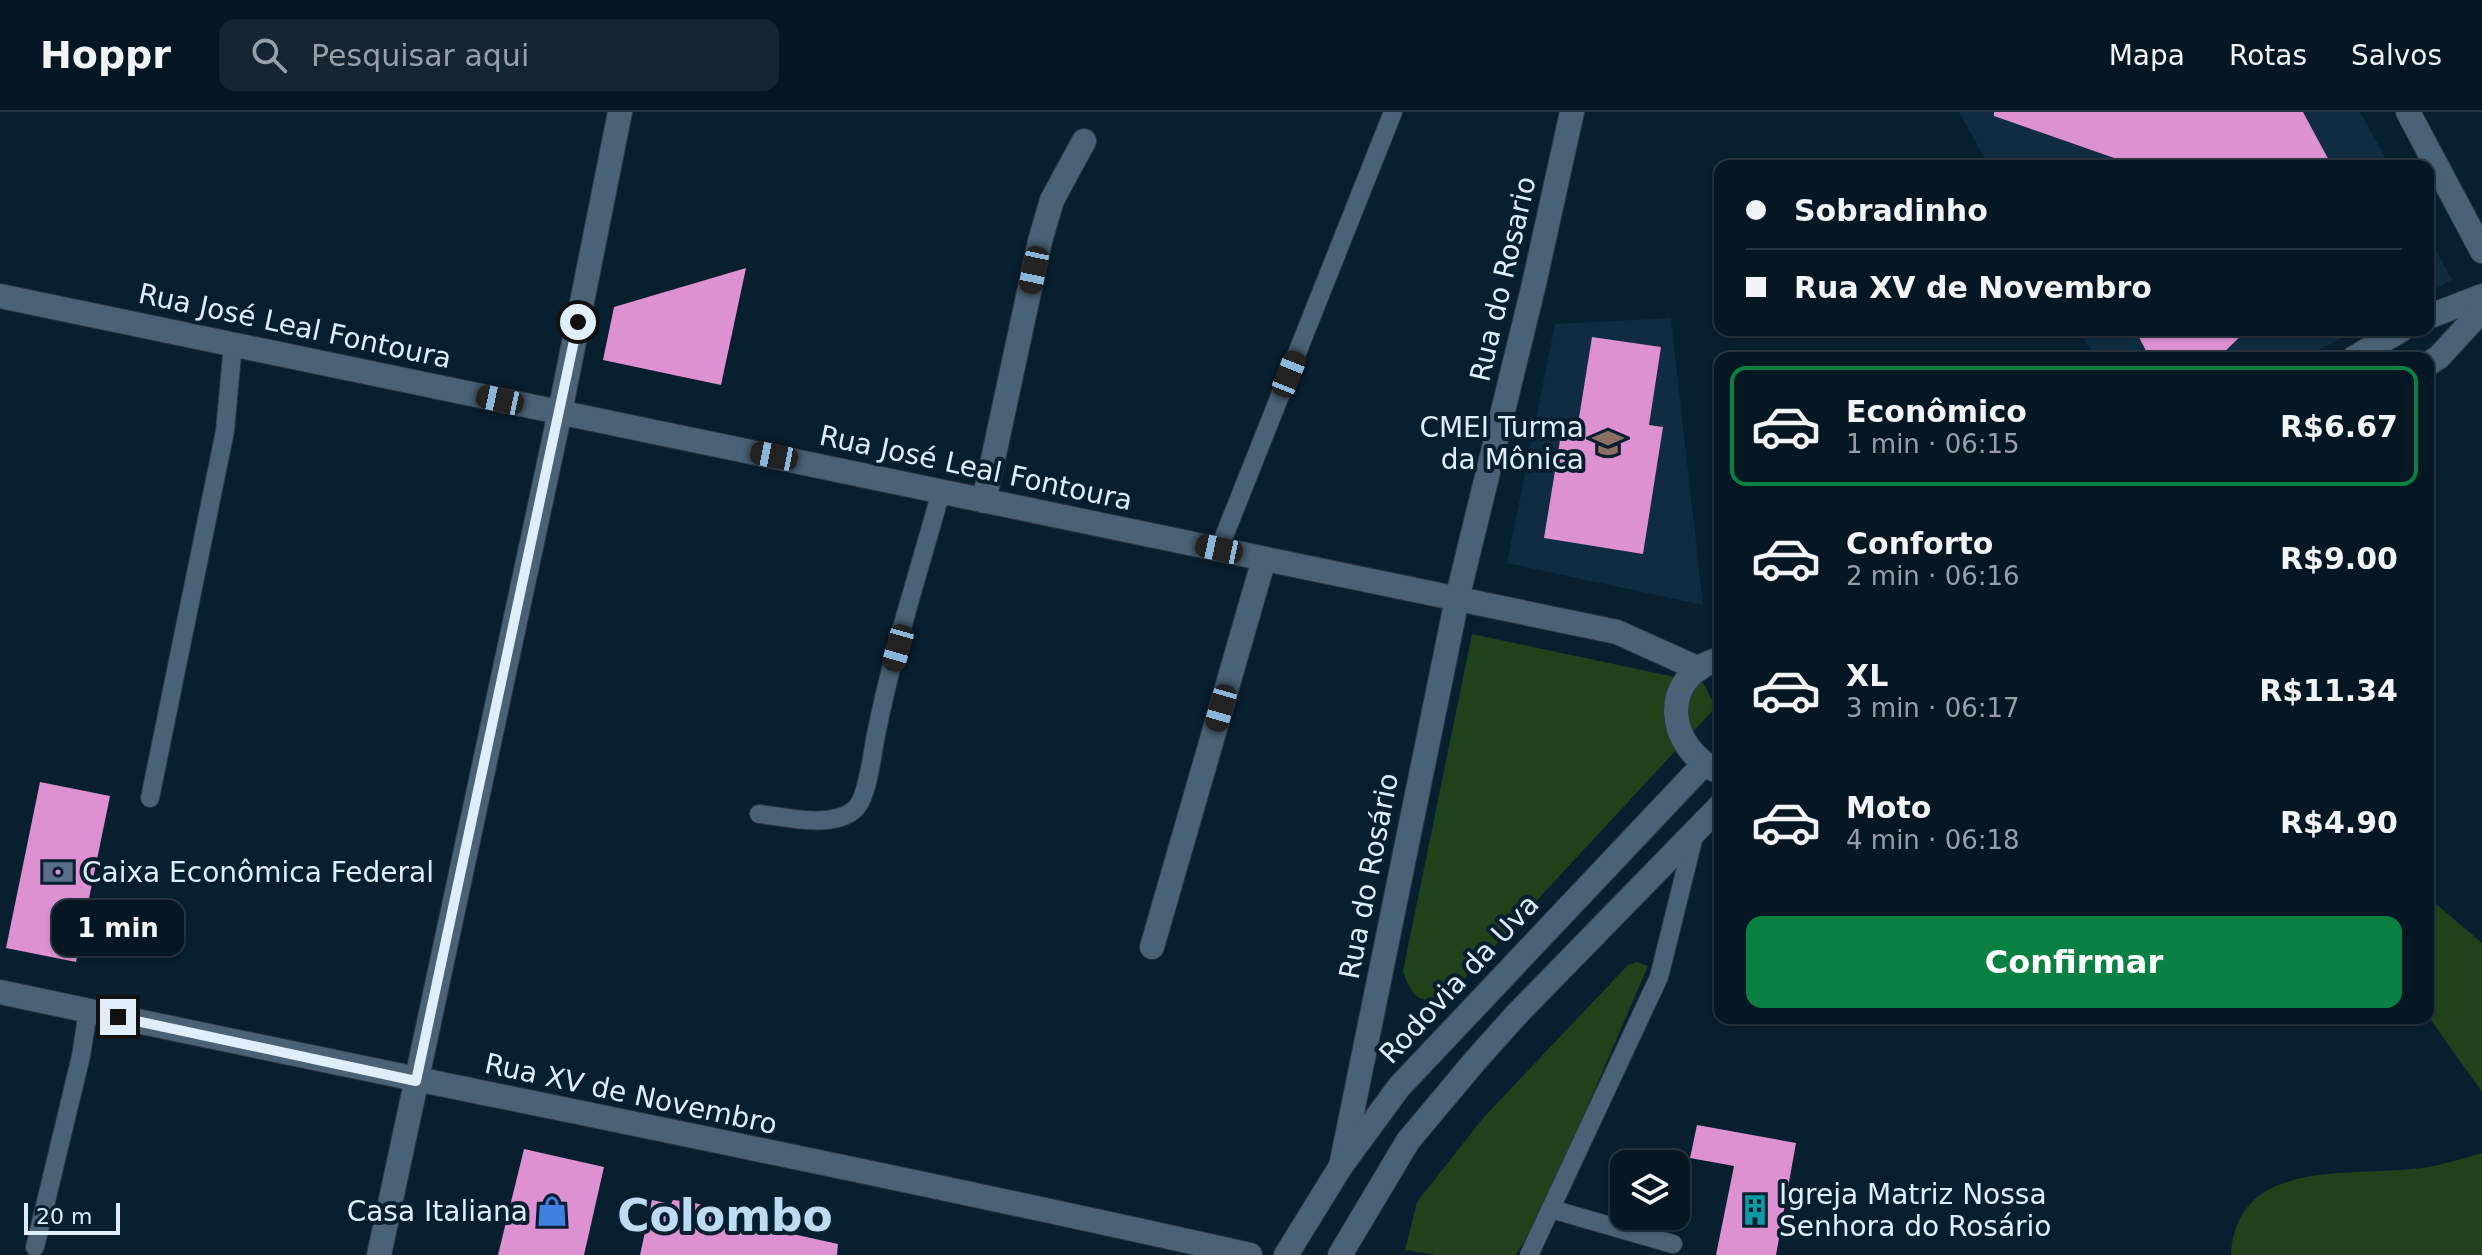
<!DOCTYPE html>
<html lang="pt">
<meta charset="utf-8">
<style>
:root{--surface:#061724;--page:#142431;--text:#f1f3f6;--muted:#989fa6;--line:#273641;--accent:#0b8043}
body{margin:0;font-family:"DejaVu Sans",sans-serif;background:var(--page);color:var(--text);height:100vh;display:flex;flex-direction:column;font-size:30px;white-space:nowrap}
*{box-sizing:border-box;margin:0}
p{font-size:26px;color:var(--muted)}
.icon{flex:none;width:44px;height:44px;fill:none;stroke:currentColor;stroke-width:2;stroke-linecap:round;stroke-linejoin:round}
.map{position:relative;flex:1;overflow:hidden}
.sheet{position:absolute;left:1714px;top:240px;width:720px;height:672px;display:flex;flex-direction:column;background:var(--surface);border-radius:16px;box-shadow:0 2px 6px #0004,0 0 0 2px var(--line)}
.sheet>*{flex:none}
.guide{position:absolute;left:1714px;top:48px;width:720px;height:176px;border-radius:16px;box-shadow:0 2px 6px #0004,0 0 0 2px var(--line);display:grid;align-content:center;height:176px;padding:0 32px;background:var(--surface)}
.controls{position:absolute;left:1610px;top:1038px;display:grid;gap:16px}
.controls a{display:grid;place-items:center;width:80px;height:80px;border-radius:16px;background:var(--surface);box-shadow:0 2px 6px #0004,0 0 0 2px var(--line);font-size:40px}
.scale{position:absolute;left:24px;bottom:20px;width:96px;box-sizing:border-box;padding-left:8px;border:4px solid #e0eef9;border-top:0;font-size:22px;line-height:28px;white-space:nowrap;color:#e0eef9;-webkit-text-stroke:6px #081f30;paint-order:stroke}
.end{position:absolute;width:36px;height:36px;margin:-18px;border:10px solid #e0eef9;background:#111;box-shadow:0 0 0 4px #111}
.from{border-radius:50%}
.bubble{position:absolute;height:56px;border-radius:16px;background:var(--surface);box-shadow:0 2px 6px #0004,0 0 0 2px var(--line);font-size:26px;font-weight:700;line-height:56px;text-align:center}
.car{position:absolute;width:24px;height:48px;margin:-24px -12px;border-radius:10px;box-shadow:0 0 6px 2px #0007;background:linear-gradient(#222 24%,#8ab4d8 0 40%,#222 0 76%,#8ab4d8 0 86%,#222 0)}
.guide b{display:flex;align-items:center;gap:28px;height:76px;font-size:30px}
.guide b+b{border-top:2px solid var(--line)}
.guide i{width:20px;height:20px;background:var(--text)}
ul{padding:14px 0 0;list-style:none}
li{display:flex;align-items:center;gap:24px;height:120px;margin:0 16px 12px;padding:0 16px;border:4px solid transparent;border-radius:16px}
li div{flex:1}
li b{display:block;font-size:30px}
li em{font-style:normal;font-weight:700}
li.selected{border-color:var(--accent)}
li>.icon{width:72px;height:72px;stroke-width:1.5}
.action{display:flex;gap:16px;margin-top:auto;padding:16px 32px}
.action a{flex:1;height:92px;border-radius:16px;background:var(--accent);color:#fff;font-size:32px;font-weight:700;line-height:92px;text-align:center}
header{display:flex;align-items:center;gap:48px;box-sizing:border-box;height:112px;padding:0 40px;background:var(--surface);border-bottom:2px solid var(--line)}
header strong{font-size:38px}
nav{display:flex;gap:44px;margin-inline-start:auto;font-size:28px}
.search{width:560px;height:72px;background:var(--page);display:flex;align-items:center;gap:20px;box-sizing:border-box;padding:0 28px;border-radius:16px;color:var(--muted);font-size:30px}
.map>svg:first-child{display:block}
.built{fill:#0f2c41}
.green{fill:#1f421b}
.building{fill:#dd91d1}
.lines{fill:none;stroke-linecap:round;stroke-linejoin:round}
.lane-casing{stroke:#2d3644;stroke-width:20}
.street-casing{stroke:#2d3644;stroke-width:26}
.secondary-casing{stroke:#2d3644;stroke-width:26}
.lane{stroke:#4a6276;stroke-width:18}
.street{stroke:#4a6276;stroke-width:24}
.secondary{stroke:#4a6276;stroke-width:24}
.route{stroke:#e0eef9;stroke-width:10}
.labels{text-anchor:middle;dominant-baseline:central;stroke-width:8;stroke-linejoin:round;paint-order:stroke}
.street-label{font-size:28px;fill:#e0eef9;stroke:#081f30}
.poi-label{font-size:28px;fill:#e0eef9;stroke:#081f30;text-anchor:end}
.town-label{font-size:44px;font-weight:bold;fill:#bfdbf1;stroke:#081f30}
</style>
<header>
<strong>Hoppr</strong>
<div class="search"><svg class="icon" aria-label="search" viewBox="0 0 24 24"><circle cx="10" cy="10" r="6"/><path d="M15 15l6 6"/></svg>Pesquisar aqui</div>
<nav><a>Mapa</a><a>Rotas</a><a>Salvos</a></nav>
</header>
<div class="map">
<svg width="2482" height="1143" viewBox="0 0 2482 1143">
<rect width="100%" height="100%" fill="#081f30"/>
<!-- built -->
<g class="built">
<polygon points="1959,0 2360,0 2390,54 1989,54"/>
<polygon points="2428,124 2452,168 2428,181"/>
<polygon points="1671,206 1703,493 1507,451 1555,212"/>
<polygon points="2080,218 2357,218 2304,246 2095,246"/>
</g>
<!-- green -->
<g class="green">
<path d="M1472 522 1703 571 1716 595 1451 881C1422 894 1413 889 1403 859Z"/>
<polygon points="2428,790 2436,792 2482,831 2482,980 2428,904"/>
<polygon points="1637,850 1648,854 1545,1093 1516,1143 1437,1143 1405,1138 1417,1090 1484,1005 1628,853"/>
<path d="M2482 1041V1143H2231C2236 1041 2358 1067 2428 1055 2446 1052 2464 1046 2482 1041Z"/>
</g>
<!-- building -->
<g class="building">
<polygon points="1994,0 2303,0 2332,54 2137,54 1994,4"/>
<polygon points="746,156 721,273 603,248 614,195"/>
<polygon points="2135,218 2247,218 2218,246 2150,246"/>
<polygon points="1592,225 1661,235 1649,313 1663,315 1643,442 1544,426 1563,310 1578,312"/>
<polygon points="40,670 110,684 76,850 6,836"/>
<polygon points="1697,1013 1796,1031 1776,1143 1716,1143 1734,1054 1690,1046"/>
<polygon points="524,1037 604,1055 584,1143 498,1143"/>
<polygon points="652,1088 671,1092 673,1088 692,1090 712,1096 711,1101 730,1105 729,1108 838,1132 837,1143 640,1143"/>
</g>
<g class="lines">
<defs>
<g id="lane">
<polyline points="1219,437 1393,0"/>
<polyline points="150,686 225,319 233,232"/>
<path d="M759 702C787 705 831 717 854 698 868 687 872 641 876 623 892 541 919 460 941 379"/>
<polyline points="1551,1097 1673,1132"/>
<polyline points="35,1135 81,944 88,899"/>
<polyline points="1529,1143 1659,865 1695,720"/>
</g>
<g id="street">
<polyline points="984,389 1040,129 1052,88 1084,29"/>
<polyline points="1152,835 1264,447"/>
<polyline points="1341,1054 1457,487 1534,172 1572,0"/>
</g>
<g id="secondary">
<polyline points="2408,0 2482,139"/>
<polyline points="0,184 1617,520 1699,557"/>
<polyline points="2428,205 2482,184"/>
<polyline points="2354,246 2401,218"/>
<polyline points="2428,252 2439,245 2482,198"/>
<path d="M1720 547C1659 563 1664 636 1720 660"/>
<path d="M0 880C416 969 835 1050 1250 1143"/>
<polyline points="379,1143 560,300 620,0"/>
<polyline points="1286,1143 1341,1054 1399,975 1703,653"/>
<polyline points="1340,1143 1408,1029 1475,949 1517,902 1720,694"/>
</g>
</defs>
<!-- lane casing -->
<use href="#lane" class="lane-casing"/>
<!-- street casing -->
<use href="#street" class="street-casing"/>
<!-- secondary casing -->
<use href="#secondary" class="secondary-casing"/>
<!-- lane -->
<use href="#lane" class="lane"/>
<!-- street -->
<use href="#street" class="street"/>
<!-- secondary -->
<use href="#secondary" class="secondary"/>
</g>
<g class="lines">
<!-- route -->
<polyline class="route" points="118,905 416,969 578,210"/>
</g>
<!-- icons -->
<defs>
<symbol id="school-bare" viewBox="-9 -9 18 18"><path d="M0-5L7-2L0 1L-7-2ZM-4 1L0 2.5L4 1V4Q0 6-4 4Z" fill="#8d6e63" stroke="#081f30" stroke-width="2.5" paint-order="stroke"/></symbol>
<symbol id="bank-bare" viewBox="-9 -9 18 18"><path d="M-6-4H6V4H-6ZM0-2.3a2.3 2.3 0 1 0 0 4.6a2.3 2.3 0 1 0 0-4.6Z" fill="#5c6f8a" stroke="#081f30" stroke-width="2.5" paint-order="stroke"/></symbol>
<symbol id="building-bare" viewBox="-9 -9 18 18"><path d="M-4-6H4V6H1V3H-1V6H-4ZM-2.5-4.3h1.7v1.8h-1.7ZM.8-4.3h1.7v1.8H.8ZM-2.5-1h1.7V.8h-1.7ZM.8-1h1.7V.8H.8Z" fill="#0f9aa8" stroke="#081f30" stroke-width="2.5" paint-order="stroke"/></symbol>
<symbol id="shop-bare" viewBox="-9 -9 18 18"><path d="M-5-2.5h2.3a2.7 3.5 0 0 1 5.4 0H5L5.5 6h-11ZM-1.5-2.5h3a1.5 2.3 0 0 0-3 0Z" fill="#3f7fe0" stroke="#081f30" stroke-width="2.5" paint-order="stroke"/></symbol>
</defs>
<g fill-rule="evenodd">
<use href="#school-bare" x="1586" y="309" width="44" height="44"/>
<use href="#bank-bare" x="36" y="738" width="44" height="44"/>
<use href="#building-bare" x="1733" y="1076" width="44" height="44"/>
<use href="#shop-bare" x="530" y="1077" width="44" height="44"/>
</g>
<g class="labels">
<!-- street labels -->
<g class="street-label">
<text transform="translate(1503 167) rotate(-77)">Rua do Rosario</text>
<text transform="translate(295 214) rotate(12)">Rua José Leal Fontoura</text>
<text transform="translate(976 356) rotate(12)">Rua José Leal Fontoura</text>
<text transform="translate(1369 764) rotate(-79)">Rua do Rosário</text>
<text transform="translate(1459 867) rotate(-47)">Rodovia da Uva</text>
<text transform="translate(631 982) rotate(12)">Rua XV de Novembro</text>
</g>
<!-- poi labels -->
<g class="poi-label">
<text x="1584" y="315">CMEI Turma<tspan x="1584" dy="32">da Mônica</tspan></text>
<text x="82" y="760" text-anchor="start">Caixa Econômica Federal</text>
<text x="1779" y="1082" text-anchor="start">Igreja Matriz Nossa<tspan x="1779" dy="32">Senhora do Rosário</tspan></text>
<text x="528" y="1099">Casa Italiana</text>
</g>
<!-- town labels -->
<g class="town-label">
<text x="725" y="1103">Colombo</text>
</g>
</g>
</svg>
<div class="controls">
<a><svg class="icon" aria-label="layers" viewBox="0 0 24 24"><path d="M12 4l9 5-9 5-9-5zM3 14l9 5 9-5"/></svg></a>
</div>
<div class="scale">20 m</div>
<i class="end from" style="left:578px;top:210px"></i>
<i class="end" style="left:118px;top:905px"></i>
<div class="bubble" style="left:52px;top:788px;width:132px">1 min</div>
<i class="car" style="left:1034px;top:158px;rotate:192deg"></i>
<i class="car" style="left:1289px;top:262px;rotate:22deg"></i>
<i class="car" style="left:500px;top:288px;rotate:282deg"></i>
<i class="car" style="left:774px;top:344px;rotate:281deg"></i>
<i class="car" style="left:1219px;top:437px;rotate:282deg"></i>
<i class="car" style="left:898px;top:536px;rotate:196deg"></i>
<i class="car" style="left:1221px;top:596px;rotate:196deg"></i>
<div class="guide">
<b><i class="from"></i>Sobradinho</b>
<b><i></i>Rua XV de Novembro</b>
</div>
<section class="sheet">
<ul>
<li class="selected"><svg class="icon" aria-label="car" viewBox="0 0 24 24"><path d="M5 17H2v-5l4-1 3-4h7l3 4 3 1v5h-3M9 17h6M6 11h13"/><circle cx="7" cy="17" r="2"/><circle cx="17" cy="17" r="2"/></svg><div><b>Econômico</b><p>1 min · 06:15</p></div><em>R$6.67</em></li>
<li><svg class="icon" aria-label="car" viewBox="0 0 24 24"><path d="M5 17H2v-5l4-1 3-4h7l3 4 3 1v5h-3M9 17h6M6 11h13"/><circle cx="7" cy="17" r="2"/><circle cx="17" cy="17" r="2"/></svg><div><b>Conforto</b><p>2 min · 06:16</p></div><em>R$9.00</em></li>
<li><svg class="icon" aria-label="car" viewBox="0 0 24 24"><path d="M5 17H2v-5l4-1 3-4h7l3 4 3 1v5h-3M9 17h6M6 11h13"/><circle cx="7" cy="17" r="2"/><circle cx="17" cy="17" r="2"/></svg><div><b>XL</b><p>3 min · 06:17</p></div><em>R$11.34</em></li>
<li><svg class="icon" aria-label="car" viewBox="0 0 24 24"><path d="M5 17H2v-5l4-1 3-4h7l3 4 3 1v5h-3M9 17h6M6 11h13"/><circle cx="7" cy="17" r="2"/><circle cx="17" cy="17" r="2"/></svg><div><b>Moto</b><p>4 min · 06:18</p></div><em>R$4.90</em></li>
</ul>
<div class="action"><a>Confirmar</a></div>
</section>
</div>
